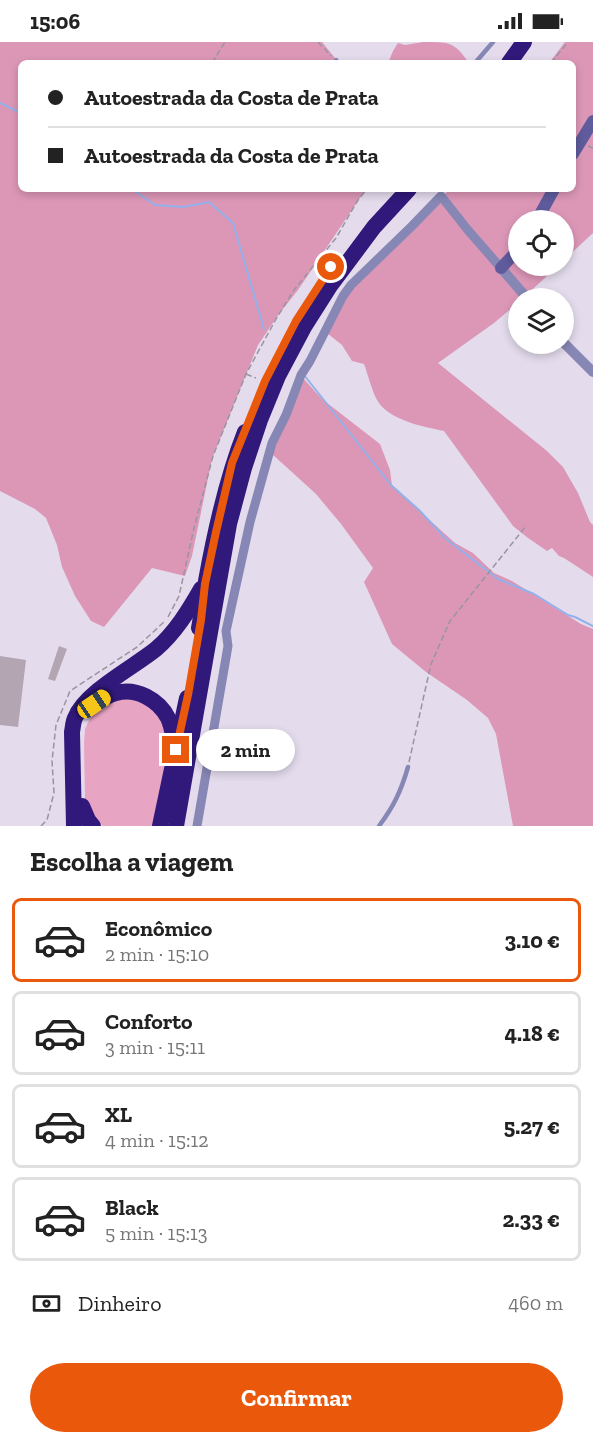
<!DOCTYPE html>
<html lang="pt">
<meta charset="utf-8">
<style>
:root{--surface:#fff;--page:#f6f6f6;--text:#222;--muted:#767676;--line:#e0e0e0;--accent:#ea580c}
body{margin:0;font-family:"Zilla Slab",serif;background:var(--page);color:var(--text);height:100vh;display:flex;flex-direction:column;font-size:22px;white-space:nowrap}
*{box-sizing:border-box;margin:0}
p{font-size:20px;color:var(--muted)}
.icon{flex:none;width:33px;height:33px;fill:none;stroke:currentColor;stroke-width:2;stroke-linecap:round;stroke-linejoin:round}
.map{position:relative;height:784px;overflow:hidden}
.side{display:flex;flex-direction:column;background:var(--surface);flex:1}
.side>*{flex:none}
.banner{position:absolute;left:18px;top:18px;width:558px;height:132px;border-radius:9px;box-shadow:0 3px 9px #0003;display:grid;align-content:center;height:132px;padding:0 30px;background:var(--surface)}
.tools{position:absolute;left:508px;top:168px;display:grid;gap:12px}
.tools a{display:grid;place-items:center;width:66px;height:66px;border-radius:50%;background:var(--surface);box-shadow:0 3px 9px #0003;font-size:30px}
.end{position:absolute;width:27px;height:27px;margin:-14px;border:8px solid #ea580c;background:#fff;box-shadow:0 0 0 3px #fff}
.from{border-radius:50%}
.bubble{position:absolute;height:42px;border-radius:21px;background:var(--surface);box-shadow:0 3px 9px #0003;font-size:20px;font-weight:700;line-height:42px;text-align:center}
.car{position:absolute;width:18px;height:36px;margin:-18px -9px;border-radius:8px;box-shadow:0 0 4px 2px #0007;background:linear-gradient(#f5c518 24%,#345 0 40%,#f5c518 0 76%,#345 0 86%,#f5c518 0)}
.banner b{display:flex;align-items:center;gap:21px;height:57px;font-size:22px}
.banner b+b{border-top:2px solid var(--line)}
.banner i{width:15px;height:15px;background:var(--text)}
ul{padding:0;list-style:none}
li{display:flex;align-items:center;gap:18px;height:84px;margin:0 12px 9px;padding:0 18px;border:3px solid var(--line);border-radius:9px}
li div{flex:1}
li b{display:block;font-size:22px}
li em{font-style:normal;font-weight:700}
li.active{border-color:var(--accent)}
li>.icon{width:54px;height:54px;stroke-width:1.5}
h2{padding:0 30px;font-size:27px;line-height:72px}
.pay{display:flex;align-items:center;gap:15px;height:66px;padding:0 30px;font-size:22px}
.pay p{margin-inline-start:auto}
.primary-button{display:flex;gap:12px;margin-top:auto;padding:12px 30px}
.primary-button a{flex:1;height:69px;border-radius:36px;background:var(--accent);color:#fff;font-size:24px;font-weight:700;line-height:69px;text-align:center}
.status{display:flex;justify-content:space-between;align-items:center;height:42px;padding:0 30px;background:var(--surface);direction:ltr}
.status svg{height:16px;fill:currentColor}
.map>svg:first-child{display:block}
.green{fill:#e8a4c3}
.forest{fill:#dc97b7}
.lines{fill:none;stroke-linecap:round;stroke-linejoin:round}
.stream{stroke:#92b1eb;stroke-width:2}
.building{fill:#b3a5b2}
.path{stroke:#9994a0;stroke-width:1.5;stroke-dasharray:6 3;stroke-linecap:butt}
.service{stroke:#8787b5;stroke-width:4.5}
.minor{stroke:#8787b5;stroke-width:9}
.tertiary{stroke:#8787b5;stroke-width:10}
.secondary{stroke:#5f5b9d;stroke-width:12}
.motorway{stroke:#30197a;stroke-width:16}
.route{stroke:#ea580c;stroke-width:8}
</style>
<div class="status"><b>15:06</b><svg viewBox="0 0 49 12"><path d="M0 12V9h3v3zM5 12V6h3v6zM10 12V3h3v9zM15 12V0h3v12zM26 1h20v11H26zM47 4h2v5h-2z"/></svg></div>
<div class="map">
<svg width="593" height="784" viewBox="0 0 593 784">
<rect width="100%" height="100%" fill="#e4dced"/>
<!-- green -->
<polygon class="green" points="137,655 157,668 168,694 165,726 153,784 103,784 95,778 85,758 84,701 85,687 91,674 103,662 114,657"/>
<!-- forest -->
<g class="forest">
<polygon points="0,0 322,0 339,21 21,21 21,147 366,147 298,248 279,272 258,303 212,417 192,514 185,534 152,526 104,585 91,579 75,554 62,525 57,503 46,476 35,467 0,449"/>
<path d="M423 0C451 0 454 0 469 21H388L393 9 398 1 405 3Z"/>
<path d="M565 0H593V191L564 218V178H519V224H558L523 256H519V260L494 281 438 321 547 409 563 425 578 451 590 480 593 483V535L564 516 559 514 552 506 547 509 528 496 513 484 444 389C424 385 388 378 377 358 372 349 368 333 364 322L352 319 342 303 327 291 347 251 406 190 450 147H573V21H549Z"/>
<polygon points="303,336 322,357 380,402 390,428 392,444 455,501 473,511 494,531 512,539 581,582 593,587 593,784 513,784 496,692 488,676 467,658 426,630 392,602 364,540 373,526 341,482 316,452 272,412"/>
</g>
<g class="lines">
<!-- stream -->
<g class="stream">
<polyline points="0,61 21,71"/>
<polyline points="132,147 155,163 183,165 209,160 233,181 264,287"/>
<polyline points="304,333 391,443 419,468 445,496 498,537 534,552 568,573 575,575 593,584"/>
</g>
</g>
<!-- building -->
<g class="building">
<polygon points="59,604 67,607 55,639 48,637"/>
<polygon points="0,614 26,618 18,685 0,683"/>
</g>
<g class="lines">
<!-- path -->
<g class="path">
<polyline points="318,0 331,14"/>
<polyline points="212,21 225,0"/>
<polyline points="551,21 568,0"/>
<polyline points="588,104 593,106"/>
<polyline points="246,332 256,336"/>
<polyline points="168,575 179,554 194,486 213,414 246,332 276,277 294,248 336,196 358,158 367,147"/>
<polyline points="409,720 431,622 450,579 526,484"/>
<polyline points="41,784 47,778 54,751 52,719 56,683 70,649 137,605 165,579"/>
</g>
<!-- service -->
<g class="service">
<polyline points="336,18 338,21"/>
<polyline points="475,21 493,0"/>
<path d="M379 784C394 764 401 749 408 725"/>
</g>
<!-- minor -->
<polyline class="minor" points="197,784 228,604 226,589 250,480 272,401 286,373 301,333 310,319 343,254 351,243 412,184 441,154 467,187 501,226"/>
<!-- tertiary -->
<g class="tertiary">
<polyline points="501,226 527,256"/>
<polyline points="564,301 593,330"/>
</g>
<!-- secondary -->
<g class="secondary">
<polyline points="573,112 593,79"/>
<polyline points="537,178 554,147"/>
<polyline points="501,226 519,207"/>
</g>
<!-- motorway -->
<g class="motorway">
<polyline points="509,21 524,0"/>
<path d="M199 586C202 571 203 555 206 539 215 489 226 438 245 390"/>
<path d="M95 662C102 657 108 653 116 651 136 645 159 658 168 676 172 684 173 695 175 703"/>
<polyline points="82,764 88,778 93,784"/>
<path d="M74 784 72 690C73 685 73 680 75 676 85 650 134 625 156 607 175 591 189 568 201 547"/>
<polyline points="160,784 187,656"/>
<polyline points="176,784 229,482 244,426 260,378 278,334 304,285 330,244 374,185 409,147"/>
</g>
</g>
<g class="lines">
<!-- route -->
<polyline class="route" points="176,708 188,653 201,578 205,542 216,490 232,421 265,339 296,279 331,225"/>
</g>
</svg>
<div class="tools">
<a><svg class="icon" aria-label="locate" viewBox="0 0 24 24"><circle cx="12" cy="12" r="6"/><path d="M12 2v4M12 18v4M2 12h4M18 12h4"/></svg></a>
<a><svg class="icon" aria-label="layers" viewBox="0 0 24 24"><path d="M12 4l9 5-9 5-9-5zM3 14l9 5 9-5"/></svg></a>
</div>
<i class="end from" style="left:331px;top:225px"></i>
<i class="end" style="left:176px;top:708px"></i>
<div class="bubble" style="left:196px;top:687px;width:99px">2 min</div>
<i class="car" style="left:94px;top:662px;rotate:56deg"></i>
<div class="banner">
<b><i class="from"></i>Autoestrada da Costa de Prata</b>
<b><i></i>Autoestrada da Costa de Prata</b>
</div>
</div>
<section class="side">
<h2>Escolha a viagem</h2>
<ul>
<li class="active"><svg class="icon" aria-label="car" viewBox="0 0 24 24"><path d="M5 17H2v-5l4-1 3-4h7l3 4 3 1v5h-3M9 17h6M6 11h13"/><circle cx="7" cy="17" r="2"/><circle cx="17" cy="17" r="2"/></svg><div><b>Econômico</b><p>2 min · 15:10</p></div><em>3.10 €</em></li>
<li><svg class="icon" aria-label="car" viewBox="0 0 24 24"><path d="M5 17H2v-5l4-1 3-4h7l3 4 3 1v5h-3M9 17h6M6 11h13"/><circle cx="7" cy="17" r="2"/><circle cx="17" cy="17" r="2"/></svg><div><b>Conforto</b><p>3 min · 15:11</p></div><em>4.18 €</em></li>
<li><svg class="icon" aria-label="car" viewBox="0 0 24 24"><path d="M5 17H2v-5l4-1 3-4h7l3 4 3 1v5h-3M9 17h6M6 11h13"/><circle cx="7" cy="17" r="2"/><circle cx="17" cy="17" r="2"/></svg><div><b>XL</b><p>4 min · 15:12</p></div><em>5.27 €</em></li>
<li><svg class="icon" aria-label="car" viewBox="0 0 24 24"><path d="M5 17H2v-5l4-1 3-4h7l3 4 3 1v5h-3M9 17h6M6 11h13"/><circle cx="7" cy="17" r="2"/><circle cx="17" cy="17" r="2"/></svg><div><b>Black</b><p>5 min · 15:13</p></div><em>2.33 €</em></li>
</ul>
<div class="pay"><svg class="icon" aria-label="cash" viewBox="0 0 24 24"><path d="M3 7h18v10H3z"/><circle cx="12" cy="12" r="2"/></svg>Dinheiro<p>460 m</p></div>
<div class="primary-button"><a>Confirmar</a></div>
</section>
